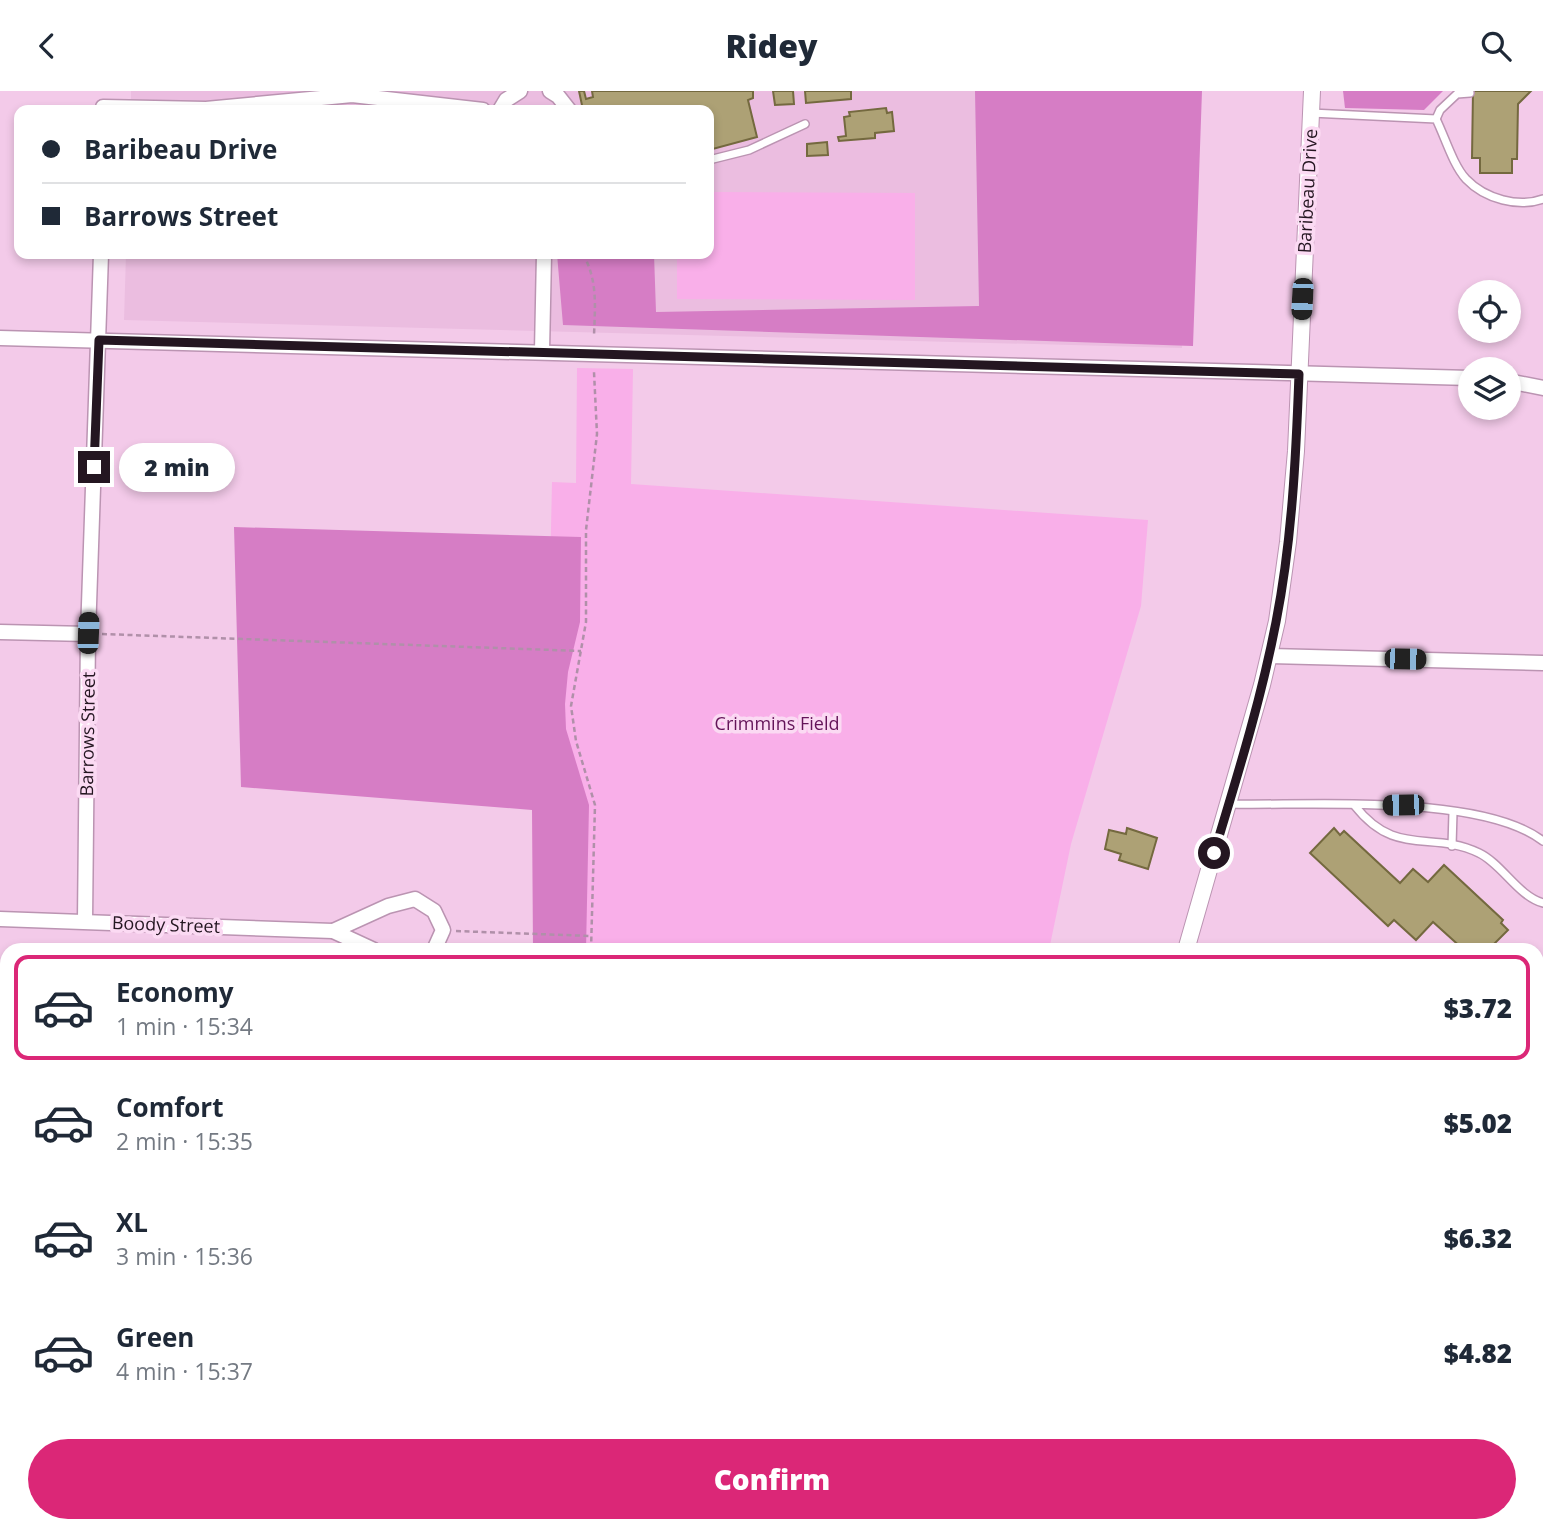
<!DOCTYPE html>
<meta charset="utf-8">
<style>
:root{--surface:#fff;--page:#f2f2f3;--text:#1f2937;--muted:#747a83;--line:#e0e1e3;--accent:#db2777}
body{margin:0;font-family:"Open Sans",sans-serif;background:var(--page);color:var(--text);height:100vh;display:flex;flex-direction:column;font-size:26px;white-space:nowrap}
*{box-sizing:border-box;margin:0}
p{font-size:23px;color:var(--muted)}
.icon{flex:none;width:38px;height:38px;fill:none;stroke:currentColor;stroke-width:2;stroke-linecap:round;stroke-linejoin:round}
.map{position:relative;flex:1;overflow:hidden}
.drawer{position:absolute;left:0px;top:852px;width:1544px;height:590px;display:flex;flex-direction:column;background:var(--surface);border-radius:21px 21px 0 0;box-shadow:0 4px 10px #0003}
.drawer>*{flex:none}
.top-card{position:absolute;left:14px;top:14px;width:700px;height:154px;border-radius:14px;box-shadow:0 4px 10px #0003;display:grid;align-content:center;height:154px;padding:0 28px;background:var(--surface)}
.fabs{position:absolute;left:1458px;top:189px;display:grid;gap:14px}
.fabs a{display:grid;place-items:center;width:63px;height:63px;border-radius:50%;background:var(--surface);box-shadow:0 4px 10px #0003;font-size:35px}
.end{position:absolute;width:32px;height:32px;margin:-16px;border:9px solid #241621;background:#fff;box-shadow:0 0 0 4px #fff}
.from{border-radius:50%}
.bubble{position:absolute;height:49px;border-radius:24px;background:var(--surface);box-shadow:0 4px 10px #0003;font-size:23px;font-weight:800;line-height:49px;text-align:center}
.car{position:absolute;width:21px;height:42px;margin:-21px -10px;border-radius:9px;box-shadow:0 0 5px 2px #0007;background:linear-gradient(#222 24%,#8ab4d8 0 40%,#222 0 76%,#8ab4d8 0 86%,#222 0)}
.top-card b{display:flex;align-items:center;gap:24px;height:66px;font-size:26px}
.top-card b+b{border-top:2px solid var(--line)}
.top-card i{width:18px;height:18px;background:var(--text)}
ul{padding:12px 0 0;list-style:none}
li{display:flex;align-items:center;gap:21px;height:105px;margin:0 14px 10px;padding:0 14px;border:4px solid transparent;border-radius:14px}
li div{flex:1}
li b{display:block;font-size:26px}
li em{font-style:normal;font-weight:800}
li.selected{border-color:var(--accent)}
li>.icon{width:63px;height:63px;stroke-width:1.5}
.primary-button{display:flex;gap:14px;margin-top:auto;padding:14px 28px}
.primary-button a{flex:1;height:80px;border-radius:42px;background:var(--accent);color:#fff;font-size:28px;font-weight:800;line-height:80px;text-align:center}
header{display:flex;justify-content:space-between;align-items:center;height:91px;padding:0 28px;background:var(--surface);font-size:32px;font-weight:800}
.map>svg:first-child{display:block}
.built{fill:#ebbde0}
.green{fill:#f9afe9}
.forest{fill:#d67dc5}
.building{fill:#ada175;stroke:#74693f;stroke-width:2}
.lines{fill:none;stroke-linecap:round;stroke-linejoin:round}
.service-casing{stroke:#bb94b2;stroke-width:10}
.minor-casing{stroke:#bb94b2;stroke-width:17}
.tertiary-casing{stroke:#bb94b2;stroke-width:18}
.path{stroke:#b090a9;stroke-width:2.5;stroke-dasharray:5 3.5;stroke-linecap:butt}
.service{stroke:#fff;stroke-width:7}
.minor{stroke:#fff;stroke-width:14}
.tertiary{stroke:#fff;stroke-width:16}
.route{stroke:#241621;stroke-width:9}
.labels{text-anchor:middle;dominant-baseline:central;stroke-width:7;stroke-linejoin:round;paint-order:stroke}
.street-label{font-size:18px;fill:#241621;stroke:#fbdaf3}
.park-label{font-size:18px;fill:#641459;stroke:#fbdaf3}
</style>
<header><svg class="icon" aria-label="back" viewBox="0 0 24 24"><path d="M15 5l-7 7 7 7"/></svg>Ridey<svg class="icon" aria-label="search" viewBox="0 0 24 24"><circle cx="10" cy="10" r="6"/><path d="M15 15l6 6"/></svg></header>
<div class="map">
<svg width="1543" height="1441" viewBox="0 0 1543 1441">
<rect width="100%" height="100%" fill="#f3cae9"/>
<!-- built -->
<g class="built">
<polygon points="131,0 1189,0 1182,257 124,229 126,163 709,163 709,19 131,19"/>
<polygon points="0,1277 7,1277 7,1435 135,1435 135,1441 0,1441"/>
</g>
<!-- green -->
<g class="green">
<polygon points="709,101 915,102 915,209 677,208 677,163 709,163"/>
<polygon points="577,277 633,278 631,393 1148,429 1141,515 1071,753 1049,859 542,859 552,391 576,392"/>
<polygon points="0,1325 7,1325 7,1435 116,1435 116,1441 0,1441"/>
</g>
<!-- forest -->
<g class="forest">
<polygon points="975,0 1202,0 1193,255 563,234 557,163 654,163 656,221 979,215"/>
<polygon points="1343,0 1443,0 1424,19 1345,17"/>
<polygon points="234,436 581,446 580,531 568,581 565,613 566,638 589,714 586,859 533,859 532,719 241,696"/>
</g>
<!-- building -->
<g class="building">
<polygon points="579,0 584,0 586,8 593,6 592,0 753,0 753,7 748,9 757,46 709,59 709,19 583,19"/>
<polygon points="773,0 793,0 794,13 775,14"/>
<polygon points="805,0 851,0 851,8 806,12"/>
<polygon points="1473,0 1531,0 1518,13 1517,68 1512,68 1512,82 1480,82 1480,67 1472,67"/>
<polygon points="886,17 887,22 892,21 894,40 875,42 875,47 839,50 838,46 846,45 844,26 850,25 849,21"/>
<polygon points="827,51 828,64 807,65 807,53"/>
<polygon points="1127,737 1157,747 1148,778 1119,769 1121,763 1105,758 1109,739 1126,743"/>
<polygon points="1334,737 1340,744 1344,740 1400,792 1413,778 1428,791 1444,774 1503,829 1501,832 1508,839 1488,859 1464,859 1433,831 1416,849 1394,829 1388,835 1310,762"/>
<polygon points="1041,1435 1071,1435 1071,1441 1041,1439"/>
</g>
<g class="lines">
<defs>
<g id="service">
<path d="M1311 22 1436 28C1445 46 1453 74 1466 88 1485 108 1519 117 1543 108"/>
<polyline points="1436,28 1440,19 1457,3 1470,2"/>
<polyline points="709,69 749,59 805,33"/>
<path d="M1229 713C1309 715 1481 702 1543 750"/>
<path d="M1355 715C1396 767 1431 739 1479 762 1502 773 1518 805 1543 812"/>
<polyline points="1452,755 1453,721"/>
</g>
<g id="minor">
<polyline points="550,0 558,5 569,19"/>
<polyline points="103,16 206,18 352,4 483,19"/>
<polyline points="500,19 506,9 520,0"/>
<polyline points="0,247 1470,287"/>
<polyline points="542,260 544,163"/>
<polyline points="1508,290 1543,297"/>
<polyline points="0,541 88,543"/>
<polyline points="1269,565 1543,572"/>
<polyline points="0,828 333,840 374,859"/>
<polyline points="85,830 88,543 101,163"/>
<polyline points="333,840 388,815 415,808 434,820 443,839 434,859"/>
<polyline points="1115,1441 1115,1435"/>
</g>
<g id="tertiary">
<polyline points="1186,859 1262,594 1277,530 1288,451 1296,360 1312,0"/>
<polyline points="0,1258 7,1258"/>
<polyline points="1536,1289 1543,1289"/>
<polyline points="163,1441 163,1435"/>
</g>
</defs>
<!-- service casing -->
<use href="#service" class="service-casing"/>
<!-- minor casing -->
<use href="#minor" class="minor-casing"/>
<!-- tertiary casing -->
<use href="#tertiary" class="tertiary-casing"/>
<!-- path -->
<g class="path">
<path d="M583 163C598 190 595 215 594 245"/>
<polyline points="102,543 581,560"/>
<polyline points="456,840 590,845"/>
<polyline points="591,859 595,714 576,650 571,615 586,531 586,439 597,343 594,281"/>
<polyline points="0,1318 7,1318"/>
<polyline points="545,1441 545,1435"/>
</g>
<!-- service -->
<use href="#service" class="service"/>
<!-- minor -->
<use href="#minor" class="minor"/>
<!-- tertiary -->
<use href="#tertiary" class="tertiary"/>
</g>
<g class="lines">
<!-- route -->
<path class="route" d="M94 376 99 249 1299 283C1296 366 1292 450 1276 531 1261 609 1237 686 1214 762"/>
</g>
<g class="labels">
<!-- street labels -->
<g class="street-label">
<text transform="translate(1307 100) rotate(-87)">Baribeau Drive</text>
<text transform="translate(87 643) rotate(-89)">Barrows Street</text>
<text transform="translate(166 833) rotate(2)">Boody Street</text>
</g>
<!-- park labels -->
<g class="park-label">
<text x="777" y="632">Crimmins Field</text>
</g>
</g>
</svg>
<div class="fabs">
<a><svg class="icon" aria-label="locate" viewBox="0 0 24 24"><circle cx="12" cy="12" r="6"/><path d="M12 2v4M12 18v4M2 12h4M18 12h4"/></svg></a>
<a><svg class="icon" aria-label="layers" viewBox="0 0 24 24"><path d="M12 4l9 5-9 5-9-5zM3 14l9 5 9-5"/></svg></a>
</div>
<i class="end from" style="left:1214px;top:762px"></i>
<i class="end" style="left:94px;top:376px"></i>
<div class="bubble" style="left:119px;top:352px;width:116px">2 min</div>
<i class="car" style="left:1302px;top:208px;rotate:183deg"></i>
<i class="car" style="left:88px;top:542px;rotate:2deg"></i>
<i class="car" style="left:1405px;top:568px;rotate:91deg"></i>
<i class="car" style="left:1403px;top:714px;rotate:269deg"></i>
<div class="top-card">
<b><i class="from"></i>Baribeau Drive</b>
<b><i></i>Barrows Street</b>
</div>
<section class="drawer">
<ul>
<li class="selected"><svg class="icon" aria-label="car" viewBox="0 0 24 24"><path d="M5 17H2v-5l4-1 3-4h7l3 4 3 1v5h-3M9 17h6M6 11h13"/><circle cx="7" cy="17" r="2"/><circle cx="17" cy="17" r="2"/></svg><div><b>Economy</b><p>1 min · 15:34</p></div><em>$3.72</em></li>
<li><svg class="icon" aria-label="car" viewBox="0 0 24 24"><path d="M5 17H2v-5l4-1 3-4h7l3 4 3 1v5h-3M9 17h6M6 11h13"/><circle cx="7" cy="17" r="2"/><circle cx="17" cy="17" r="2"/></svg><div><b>Comfort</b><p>2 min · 15:35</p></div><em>$5.02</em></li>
<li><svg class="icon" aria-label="car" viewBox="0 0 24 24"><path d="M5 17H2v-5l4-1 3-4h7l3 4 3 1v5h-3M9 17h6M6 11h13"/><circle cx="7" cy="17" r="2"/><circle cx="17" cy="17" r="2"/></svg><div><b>XL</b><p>3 min · 15:36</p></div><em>$6.32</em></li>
<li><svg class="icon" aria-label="car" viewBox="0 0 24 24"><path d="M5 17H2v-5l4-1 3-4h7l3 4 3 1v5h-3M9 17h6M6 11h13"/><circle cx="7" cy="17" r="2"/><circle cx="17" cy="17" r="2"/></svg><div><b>Green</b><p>4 min · 15:37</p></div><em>$4.82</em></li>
</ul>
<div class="primary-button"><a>Confirm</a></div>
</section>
</div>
